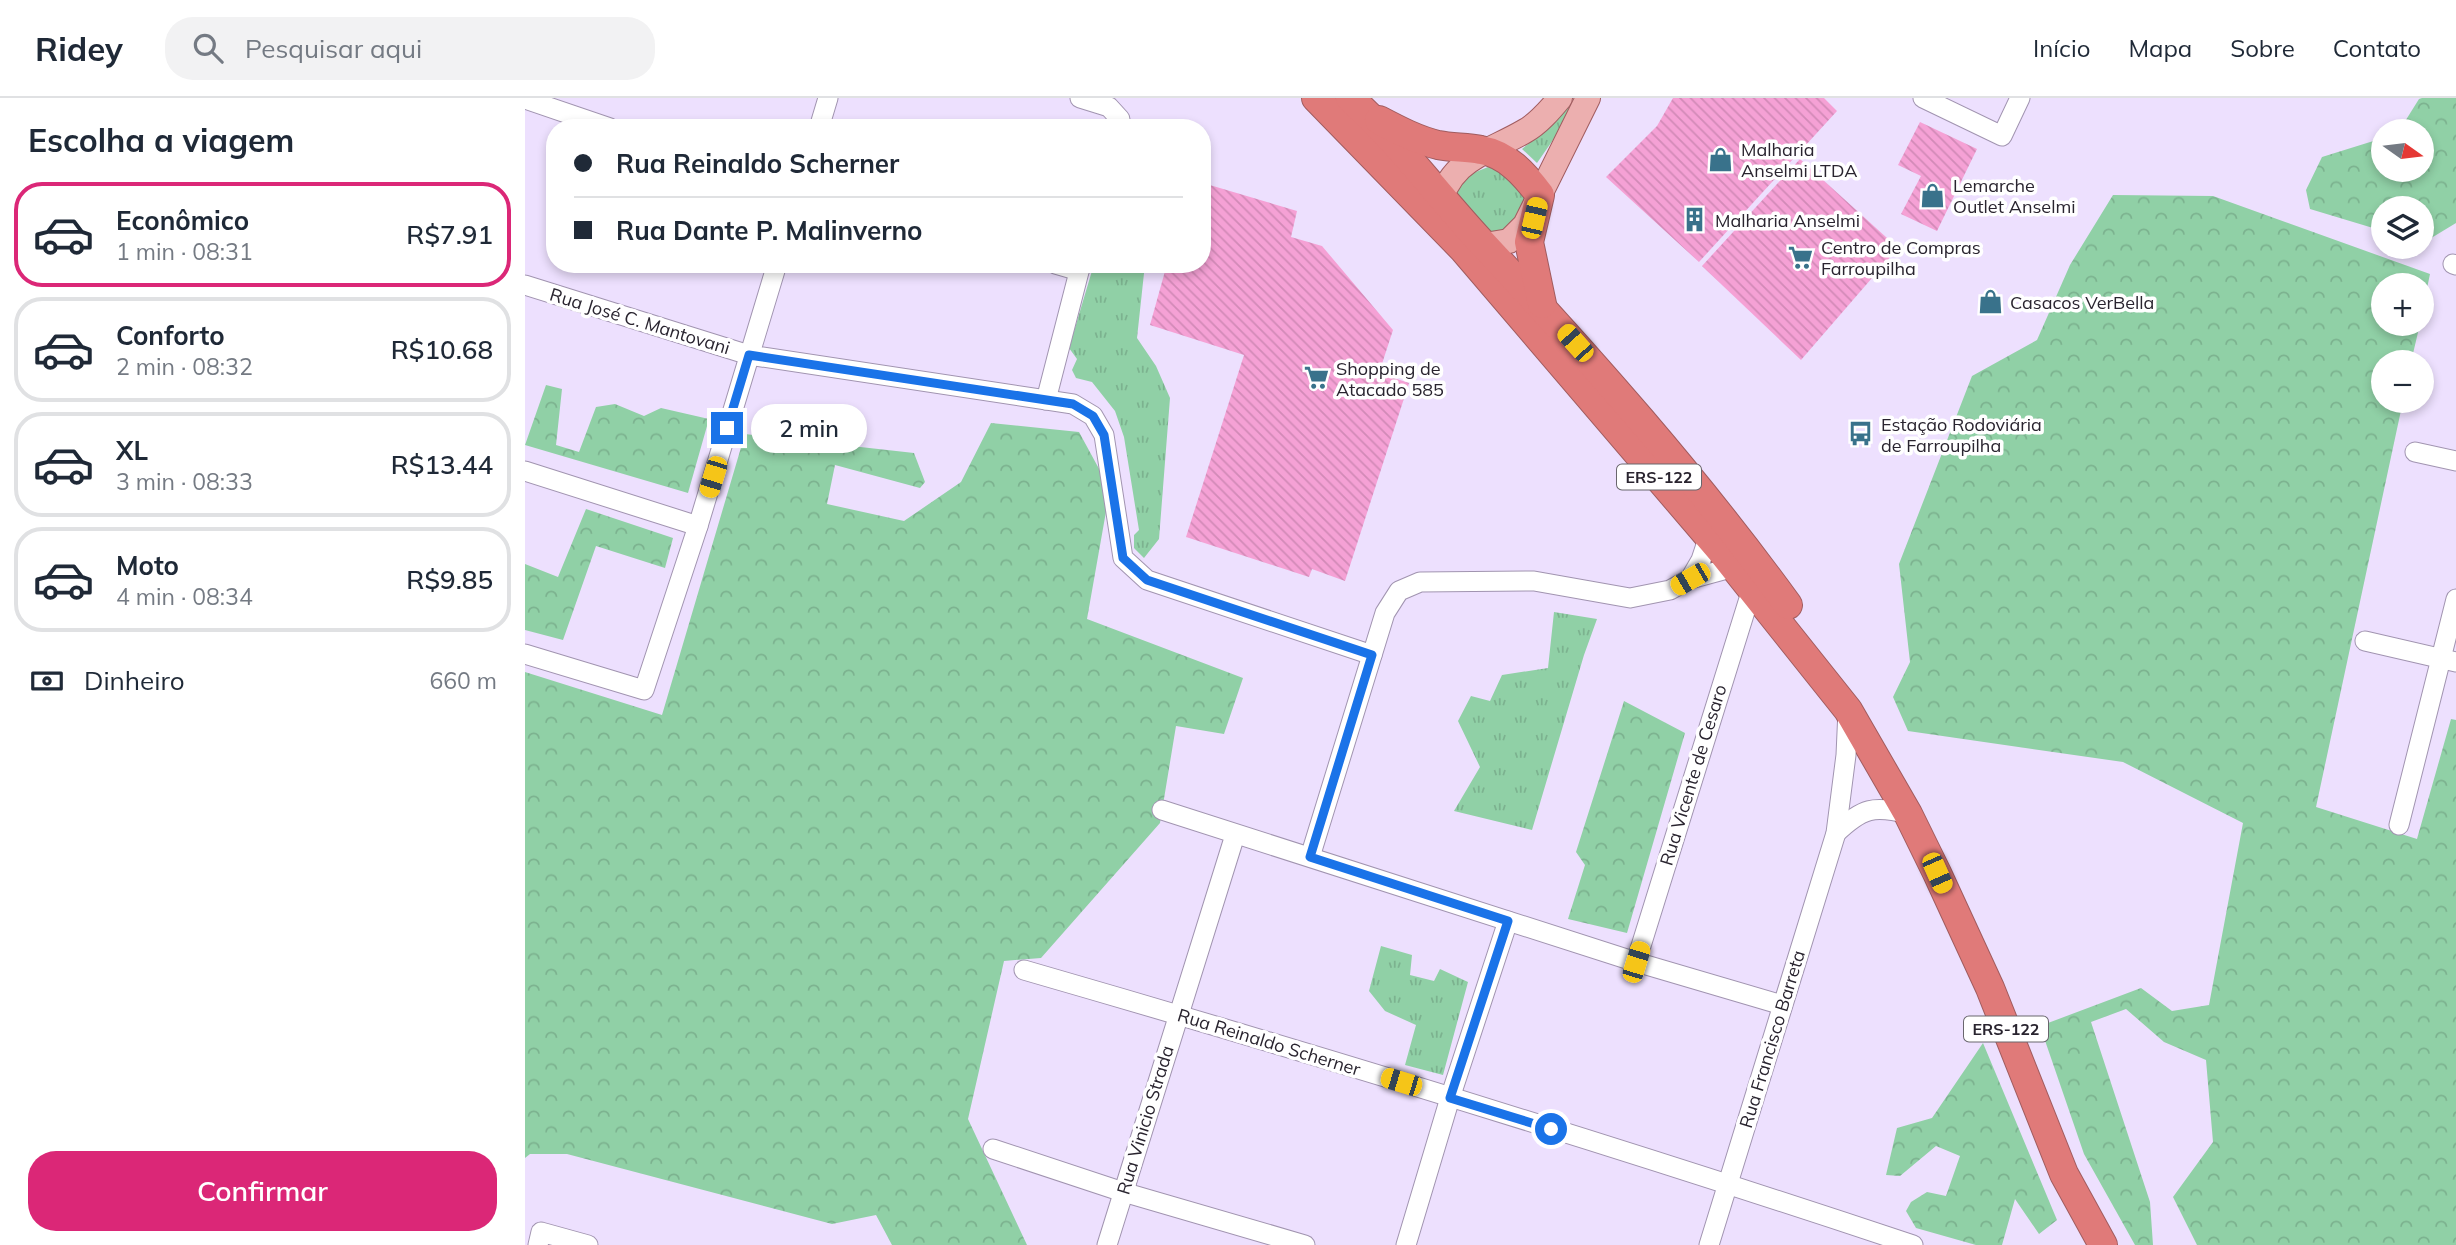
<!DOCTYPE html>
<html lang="pt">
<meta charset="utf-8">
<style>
:root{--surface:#fff;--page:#f2f2f3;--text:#1f2937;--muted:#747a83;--line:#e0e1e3;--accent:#db2777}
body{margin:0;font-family:Mulish,sans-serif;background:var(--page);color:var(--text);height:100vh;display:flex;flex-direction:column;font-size:26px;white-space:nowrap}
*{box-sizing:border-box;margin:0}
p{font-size:23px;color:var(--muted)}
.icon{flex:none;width:38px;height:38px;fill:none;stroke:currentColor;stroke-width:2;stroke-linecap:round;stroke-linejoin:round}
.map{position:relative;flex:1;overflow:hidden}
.sheet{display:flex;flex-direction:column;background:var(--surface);width:525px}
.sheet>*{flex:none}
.banner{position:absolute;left:21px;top:21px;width:665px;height:154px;border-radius:28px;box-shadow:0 4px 10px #0003;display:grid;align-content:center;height:154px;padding:0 28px;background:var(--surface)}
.needle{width:46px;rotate:104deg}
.controls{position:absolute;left:1846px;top:21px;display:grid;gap:14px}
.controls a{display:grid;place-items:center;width:63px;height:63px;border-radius:50%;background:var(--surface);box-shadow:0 4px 10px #0003;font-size:35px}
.end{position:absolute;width:32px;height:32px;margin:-16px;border:9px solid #1a73e8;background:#fff;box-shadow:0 0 0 4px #fff}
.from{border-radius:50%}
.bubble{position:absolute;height:49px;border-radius:24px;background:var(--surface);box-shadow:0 4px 10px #0003;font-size:23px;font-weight:600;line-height:49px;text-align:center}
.car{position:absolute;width:21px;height:42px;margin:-21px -10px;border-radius:9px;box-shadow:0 0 5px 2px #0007;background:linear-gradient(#f5c518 24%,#345 0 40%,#f5c518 0 76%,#345 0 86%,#f5c518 0)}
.banner b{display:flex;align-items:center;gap:24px;height:66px;font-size:26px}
.banner b+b{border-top:2px solid var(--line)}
.banner i{width:18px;height:18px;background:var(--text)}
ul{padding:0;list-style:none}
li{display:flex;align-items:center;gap:21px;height:105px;margin:0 14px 10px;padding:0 14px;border:4px solid var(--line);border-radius:28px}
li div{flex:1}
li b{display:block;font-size:26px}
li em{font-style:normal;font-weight:600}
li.current{border-color:var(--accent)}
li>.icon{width:63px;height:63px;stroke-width:1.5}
h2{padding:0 28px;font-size:32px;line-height:84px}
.pay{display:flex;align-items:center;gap:18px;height:77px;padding:0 28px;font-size:26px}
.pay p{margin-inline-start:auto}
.button{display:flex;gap:14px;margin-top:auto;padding:14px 28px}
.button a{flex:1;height:80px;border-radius:28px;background:var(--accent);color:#fff;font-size:28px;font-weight:600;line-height:80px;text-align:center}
header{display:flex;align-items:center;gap:42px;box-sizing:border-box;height:98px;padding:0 35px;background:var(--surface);border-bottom:2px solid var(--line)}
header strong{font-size:33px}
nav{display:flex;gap:38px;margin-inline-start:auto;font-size:24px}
.search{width:490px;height:63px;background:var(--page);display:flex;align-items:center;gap:18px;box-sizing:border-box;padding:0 24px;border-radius:28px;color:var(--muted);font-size:26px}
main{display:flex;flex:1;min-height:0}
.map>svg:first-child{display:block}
.grass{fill:url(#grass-tufts)}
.forest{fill:url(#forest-crowns)}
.building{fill:url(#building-back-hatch)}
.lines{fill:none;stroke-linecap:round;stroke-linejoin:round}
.minor-casing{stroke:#a194b0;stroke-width:21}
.major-casing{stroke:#a05c5f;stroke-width:26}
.highway-casing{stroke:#a05c5f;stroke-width:30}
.minor{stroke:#fff;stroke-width:19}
.major{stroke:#ecafaf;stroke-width:24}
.highway{stroke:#e07a79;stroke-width:28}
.route{stroke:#1a73e8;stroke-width:9}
.labels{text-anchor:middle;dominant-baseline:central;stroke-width:7;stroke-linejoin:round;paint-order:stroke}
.shield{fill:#fff;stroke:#69666d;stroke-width:2}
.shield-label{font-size:16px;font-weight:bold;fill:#29242f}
.poi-label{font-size:18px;fill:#29242f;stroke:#fff;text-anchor:start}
.street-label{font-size:18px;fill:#29242f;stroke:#fff}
</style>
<header>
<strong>Ridey</strong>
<div class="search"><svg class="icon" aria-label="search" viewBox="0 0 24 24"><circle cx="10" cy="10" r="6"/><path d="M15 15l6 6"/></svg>Pesquisar aqui</div>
<nav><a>Início</a><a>Mapa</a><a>Sobre</a><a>Contato</a></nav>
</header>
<main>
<section class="sheet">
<h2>Escolha a viagem</h2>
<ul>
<li class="current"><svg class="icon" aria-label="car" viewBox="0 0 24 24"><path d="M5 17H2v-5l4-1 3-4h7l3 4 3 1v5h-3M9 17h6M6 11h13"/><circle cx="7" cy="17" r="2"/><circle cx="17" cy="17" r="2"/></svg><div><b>Econômico</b><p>1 min · 08:31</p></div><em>R$7.91</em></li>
<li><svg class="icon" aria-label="car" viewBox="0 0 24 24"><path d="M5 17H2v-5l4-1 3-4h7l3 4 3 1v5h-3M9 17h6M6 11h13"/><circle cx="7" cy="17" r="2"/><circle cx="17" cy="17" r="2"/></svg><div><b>Conforto</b><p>2 min · 08:32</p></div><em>R$10.68</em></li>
<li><svg class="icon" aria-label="car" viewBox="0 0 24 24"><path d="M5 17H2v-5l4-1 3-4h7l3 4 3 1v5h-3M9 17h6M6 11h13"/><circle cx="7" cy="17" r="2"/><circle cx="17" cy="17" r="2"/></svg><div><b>XL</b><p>3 min · 08:33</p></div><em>R$13.44</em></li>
<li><svg class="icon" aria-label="car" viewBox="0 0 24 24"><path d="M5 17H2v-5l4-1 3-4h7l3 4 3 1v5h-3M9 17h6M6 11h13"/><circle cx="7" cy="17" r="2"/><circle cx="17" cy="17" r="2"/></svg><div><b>Moto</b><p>4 min · 08:34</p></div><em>R$9.85</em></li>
</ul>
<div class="pay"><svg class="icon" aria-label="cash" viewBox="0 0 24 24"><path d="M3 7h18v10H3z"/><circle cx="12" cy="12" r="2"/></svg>Dinheiro<p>660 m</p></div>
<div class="button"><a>Confirmar</a></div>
</section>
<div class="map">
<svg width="1931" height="1147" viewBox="0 0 1931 1147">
<defs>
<pattern id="grass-tufts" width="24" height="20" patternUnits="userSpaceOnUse" patternTransform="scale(1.75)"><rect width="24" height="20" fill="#90d0a6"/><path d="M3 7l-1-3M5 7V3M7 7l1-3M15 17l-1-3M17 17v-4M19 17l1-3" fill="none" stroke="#7cb28f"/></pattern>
<pattern id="forest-crowns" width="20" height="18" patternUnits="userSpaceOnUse" patternTransform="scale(1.75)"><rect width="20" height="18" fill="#90d0a6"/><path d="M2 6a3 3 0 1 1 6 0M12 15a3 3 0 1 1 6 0" fill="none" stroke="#7cb28f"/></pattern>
<pattern id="building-back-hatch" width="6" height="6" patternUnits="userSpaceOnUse" patternTransform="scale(1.75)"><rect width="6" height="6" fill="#f5a1d5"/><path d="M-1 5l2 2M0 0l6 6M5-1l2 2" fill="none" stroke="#d28ab7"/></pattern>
</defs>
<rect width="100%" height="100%" fill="#ede0fe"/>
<!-- grass -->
<g class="grass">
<polygon points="1051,0 1037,29 1012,65 997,51 1030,24"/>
<path d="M963 69 988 77 1000 97C995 124 994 131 965 138L929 99 941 78Z"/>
<polygon points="569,166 620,166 612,240 631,268 645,300 634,441 619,460 609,450 609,437 614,432 599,339 590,313 567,284 551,280 547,272 552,261 544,250"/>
<polygon points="1029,514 1072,521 1059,557 1007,732 929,713 955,669 933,623 946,598 965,603 977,577 1023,570"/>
<polygon points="856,848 887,857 885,877 909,883 915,871 943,884 918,977 880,967 891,927 860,913 844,893"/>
</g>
<!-- forest -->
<g class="forest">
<polygon points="1897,0 1931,0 1931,125 1898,145 1897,110 1858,110 1858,133 1785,111 1781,92 1797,59 1858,40 1858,72 1897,72 1897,33 1874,33 1894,1"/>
<polygon points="1588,97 1688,98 1905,176 1897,214 1897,187 1858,187 1858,226 1895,226 1886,264 1858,264 1858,303 1878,303 1791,709 1892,741 1926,621 1931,622 1931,1147 1672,1147 1648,1099 1688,1044 1681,962 1639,944 1601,911 1566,924 1625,1104 1628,1147 1610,1147 1559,1056 1515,928 1616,890 1647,913 1684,907 1718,725 1598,664 1383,633 1368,599 1385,564 1374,466 1447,278 1512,242 1545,167"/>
<polygon points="21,287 37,291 31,347 54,354 71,309 90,306 119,318 136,310 184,321 163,395 0,347"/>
<polygon points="466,325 554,334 585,391 562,521 718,580 699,636 651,628 635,725 516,860 479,863 443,1021 502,1147 367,1147 351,1117 307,1126 42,1056 5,1056 0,1060 0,574 137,617 220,336 389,355 400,384 395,390 310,367 302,406 379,423 436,384"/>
<polygon points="61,411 148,440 140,470 71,448 38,542 0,532 0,466 33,479"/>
<polygon points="1099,603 1160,635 1102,835 1043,821 1060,767 1051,754"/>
<polygon points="1458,945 1532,1122 1514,1136 1490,1101 1477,1147 1451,1147 1391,1130 1381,1113 1386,1104 1402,1094 1421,1098 1435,1058 1411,1048 1375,1078 1361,1077 1372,1030 1407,1020"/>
</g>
<!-- building -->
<g class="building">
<polygon points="1148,0 1299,0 1312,13 1174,164 1081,79 1132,28"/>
<polygon points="1395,24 1452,51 1412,133 1376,116 1396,78 1373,67"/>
<polygon points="1275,61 1373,150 1276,262 1177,168"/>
<polygon points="678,85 772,113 766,139 797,148 868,232 854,275 884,285 820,483 787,471 784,479 661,439 719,257 625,227 642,166 677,166"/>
</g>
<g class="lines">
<defs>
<g id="minor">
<polyline points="555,0 584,9 595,21 595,30"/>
<polyline points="1398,0 1477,38 1495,0"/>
<polyline points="0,1 85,30"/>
<polyline points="294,30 303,0"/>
<polyline points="530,166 554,173"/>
<polyline points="1928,166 1931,167"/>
<polyline points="0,187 224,257 548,306 568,318 579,337 598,460 622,482 847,557"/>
<polyline points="521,302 556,166"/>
<polyline points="1890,354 1931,363"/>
<polyline points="0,373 173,428"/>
<polyline points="1165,481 1176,462 1184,438"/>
<polyline points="1840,543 1931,564"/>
<polyline points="0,556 119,592 173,428 252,166"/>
<polyline points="637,712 1111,864 1257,907"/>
<polyline points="1874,727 1931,501"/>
<path d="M1311 735C1337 710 1349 707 1383 716"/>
<polyline points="785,759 860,515 874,493 895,484 1009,483 1105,500 1145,492 1165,481 1209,469"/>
<polyline points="1111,864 1227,491"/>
<path d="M499 872C797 958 1094 1049 1388 1147"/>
<polyline points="468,1051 598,1094 780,1147"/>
<polyline points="13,1147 16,1134 63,1147"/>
<polyline points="582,1147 710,737"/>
<polyline points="881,1147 925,1000 983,823"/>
<polyline points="1184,1147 1311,735 1321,657 1323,612"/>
</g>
<g id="major">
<path d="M912 114C924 60 959 57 1000 33 1013 26 1025 12 1035 0"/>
<polyline points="942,150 984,143 1000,127 1063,0"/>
</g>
<g id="highway">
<polyline points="791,0 938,151 1197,454 1323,612 1383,716 1412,775 1465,890 1539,1076 1578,1147"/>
<path d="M825 0C874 44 913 98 958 146 1065 261 1170 379 1263 507"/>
<path d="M854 22C873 32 892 42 913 47 927 50 942 49 956 52 982 56 1000 77 1015 97L1004 144 1017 206"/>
</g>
</defs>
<!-- minor casing -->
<use href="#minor" class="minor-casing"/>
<!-- major casing -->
<use href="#major" class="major-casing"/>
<!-- highway casing -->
<use href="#highway" class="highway-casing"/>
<!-- minor -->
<use href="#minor" class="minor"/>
<!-- major -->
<use href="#major" class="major"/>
<!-- highway -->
<use href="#highway" class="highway"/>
</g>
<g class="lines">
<!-- route -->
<polyline class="route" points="202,330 224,257 548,306 568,318 579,337 598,460 622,482 847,557 785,759 983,823 925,1000 1026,1031"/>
</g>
<!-- icons -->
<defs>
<symbol id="shop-bare" viewBox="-9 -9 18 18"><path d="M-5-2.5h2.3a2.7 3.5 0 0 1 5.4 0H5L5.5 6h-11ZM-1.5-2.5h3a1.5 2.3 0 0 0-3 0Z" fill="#39728b" stroke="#fff" stroke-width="2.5" paint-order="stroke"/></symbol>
<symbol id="building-bare" viewBox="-9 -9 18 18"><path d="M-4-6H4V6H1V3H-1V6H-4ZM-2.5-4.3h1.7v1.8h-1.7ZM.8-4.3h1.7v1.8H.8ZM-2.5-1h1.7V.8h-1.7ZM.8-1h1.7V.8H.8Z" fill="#39728b" stroke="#fff" stroke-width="2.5" paint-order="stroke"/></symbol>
<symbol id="supermarket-bare" viewBox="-9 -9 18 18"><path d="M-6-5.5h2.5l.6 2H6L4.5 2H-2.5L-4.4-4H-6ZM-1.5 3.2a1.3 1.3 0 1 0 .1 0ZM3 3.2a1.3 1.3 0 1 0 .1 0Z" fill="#39728b" stroke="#fff" stroke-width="2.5" paint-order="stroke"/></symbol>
<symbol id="bus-bare" viewBox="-9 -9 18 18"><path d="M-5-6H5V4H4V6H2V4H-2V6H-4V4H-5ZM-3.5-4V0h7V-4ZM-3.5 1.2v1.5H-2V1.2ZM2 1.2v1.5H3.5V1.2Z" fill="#39728b" stroke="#fff" stroke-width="2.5" paint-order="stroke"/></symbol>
</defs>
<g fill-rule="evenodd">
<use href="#shop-bare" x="1178" y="44" width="35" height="35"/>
<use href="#shop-bare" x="1390" y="80" width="35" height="35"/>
<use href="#building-bare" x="1152" y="104" width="35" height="35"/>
<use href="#supermarket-bare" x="1258" y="142" width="35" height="35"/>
<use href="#shop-bare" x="1448" y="186" width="35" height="35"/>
<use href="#supermarket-bare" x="774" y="262" width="35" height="35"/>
<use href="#bus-bare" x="1318" y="318" width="35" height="35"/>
</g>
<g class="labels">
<!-- shield labels -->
<g class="shield">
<rect x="1092" y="366.5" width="84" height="25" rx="5"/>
<rect x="1439" y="918.5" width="84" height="25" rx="5"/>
</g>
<g class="shield-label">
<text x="1134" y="379">ERS-122</text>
<text x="1481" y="931">ERS-122</text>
</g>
<!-- poi labels -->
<g class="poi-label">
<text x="1216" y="51">Malharia<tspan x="1216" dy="21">Anselmi LTDA</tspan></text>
<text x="1428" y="87">Lemarche<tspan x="1428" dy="21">Outlet Anselmi</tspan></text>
<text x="1190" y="122">Malharia Anselmi</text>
<text x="1296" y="149">Centro de Compras<tspan x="1296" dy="21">Farroupilha</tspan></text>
<text x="1485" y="204">Casacos VerBella</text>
<text x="811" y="270">Shopping de<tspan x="811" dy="21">Atacado 585</tspan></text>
<text x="1356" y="326">Estação Rodoviária<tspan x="1356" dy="21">de Farroupilha</tspan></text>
</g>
<!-- street labels -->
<g class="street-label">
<text transform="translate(115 223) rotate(17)">Rua José C. Mantovani</text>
<text transform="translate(1168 677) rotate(-73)">Rua Vicente de Cesaro</text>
<text transform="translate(1247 941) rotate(-73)">Rua Francisco Barreta</text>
<text transform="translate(744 944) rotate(17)">Rua Reinaldo Scherner</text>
<text transform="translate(620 1022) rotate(-73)">Rua Vinicio Strada</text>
</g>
</g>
</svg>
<div class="controls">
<a><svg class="needle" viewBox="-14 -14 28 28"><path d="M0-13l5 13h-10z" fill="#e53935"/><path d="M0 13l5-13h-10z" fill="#747a83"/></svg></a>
<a><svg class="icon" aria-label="layers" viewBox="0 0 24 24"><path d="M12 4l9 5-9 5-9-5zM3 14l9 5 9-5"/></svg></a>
<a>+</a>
<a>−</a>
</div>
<i class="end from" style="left:1026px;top:1031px"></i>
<i class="end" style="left:202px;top:330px"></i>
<div class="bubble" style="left:226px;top:306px;width:116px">2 min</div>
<i class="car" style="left:1009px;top:120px;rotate:13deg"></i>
<i class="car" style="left:1050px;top:245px;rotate:318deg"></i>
<i class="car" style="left:188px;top:379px;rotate:197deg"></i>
<i class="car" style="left:1165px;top:481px;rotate:240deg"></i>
<i class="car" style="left:1412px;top:775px;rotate:156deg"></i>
<i class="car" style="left:1111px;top:864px;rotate:17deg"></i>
<i class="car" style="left:876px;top:984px;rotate:287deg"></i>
<div class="banner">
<b><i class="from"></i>Rua Reinaldo Scherner</b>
<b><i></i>Rua Dante P. Malinverno</b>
</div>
</div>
</main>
